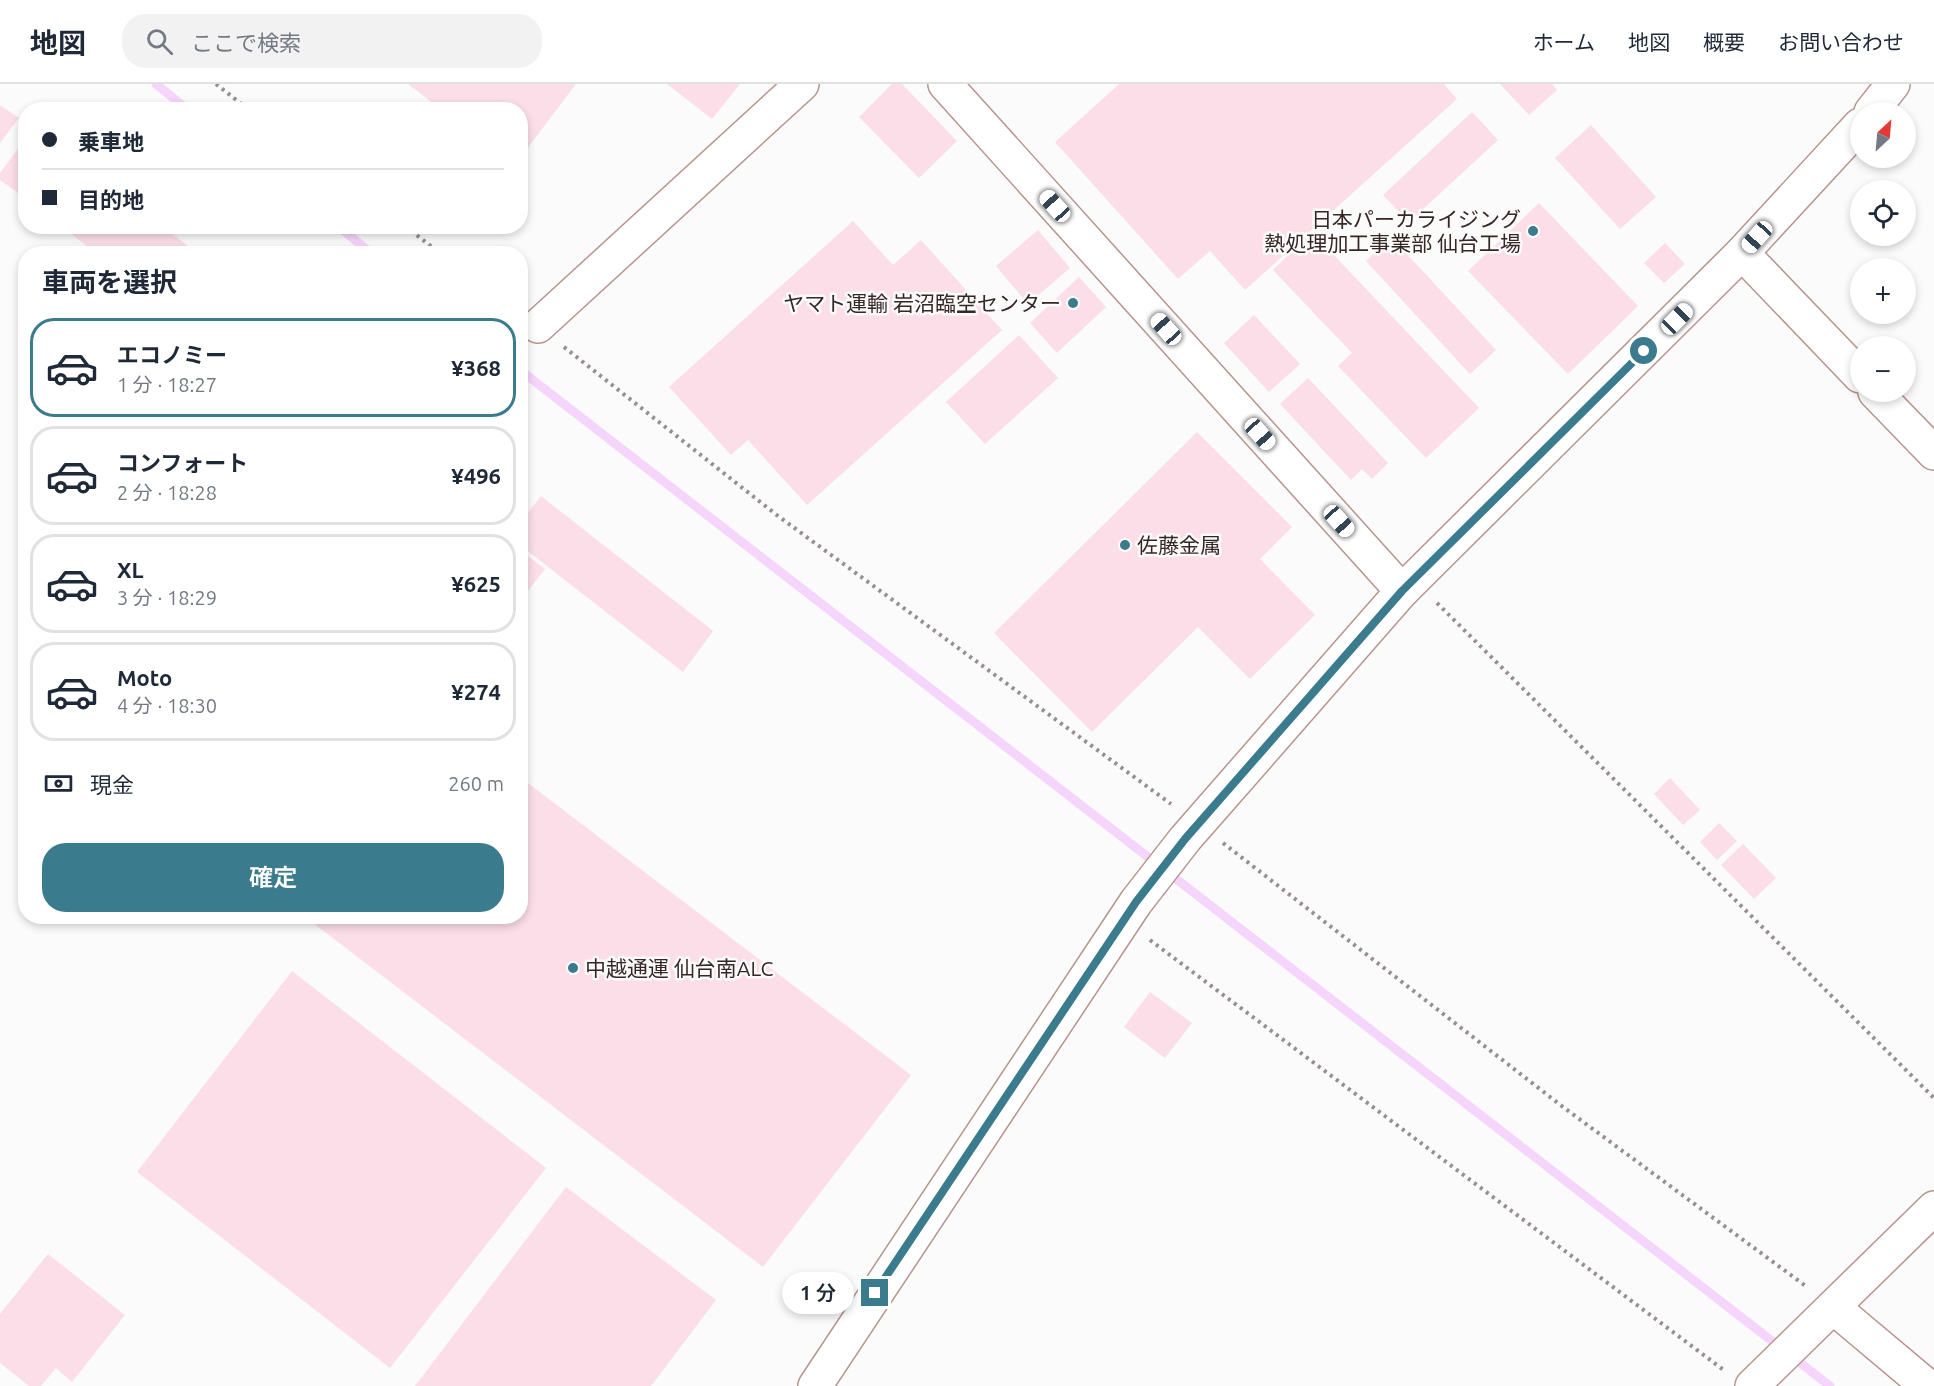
<!DOCTYPE html>
<html lang="ja">
<meta charset="utf-8">
<style>
:root{--surface:#fff;--page:#f2f2f3;--text:#1f2937;--muted:#747a83;--line:#e0e1e3;--accent:#3b7b8e}
body{margin:0;font-family:Ubuntu,"Noto Sans JP",sans-serif;background:var(--page);color:var(--text);height:100vh;display:flex;flex-direction:column;font-size:22px;white-space:nowrap}
*{box-sizing:border-box;margin:0}
p{font-size:20px;color:var(--muted)}
.icon{flex:none;width:33px;height:33px;fill:none;stroke:currentColor;stroke-width:2;stroke-linecap:round;stroke-linejoin:round}
.map{position:relative;flex:1;overflow:hidden}
.details{position:absolute;left:18px;top:162px;width:510px;height:678px;display:flex;flex-direction:column;background:var(--surface);border-radius:24px;box-shadow:0 3px 9px #0003}
.details>*{flex:none}
.top-card{position:absolute;left:18px;top:18px;width:510px;height:132px;border-radius:24px;box-shadow:0 3px 9px #0003;display:grid;align-content:center;height:132px;padding:0 24px;background:var(--surface)}
.needle{width:39px;rotate:26deg}
.controls{position:absolute;left:1850px;top:18px;display:grid;gap:12px}
.controls a{display:grid;place-items:center;width:66px;height:66px;border-radius:50%;background:var(--surface);box-shadow:0 3px 9px #0003;font-size:30px}
.end{position:absolute;width:27px;height:27px;margin:-14px;border:8px solid #3b7b8e;background:#fff;box-shadow:0 0 0 3px #fff}
.from{border-radius:50%}
.bubble{position:absolute;height:42px;border-radius:21px;background:var(--surface);box-shadow:0 3px 9px #0003;font-size:20px;font-weight:600;line-height:42px;text-align:center}
.car{position:absolute;width:18px;height:36px;margin:-18px -9px;border-radius:8px;box-shadow:0 0 4px 2px #0007;background:linear-gradient(#fff 24%,#345 0 40%,#fff 0 76%,#345 0 86%,#fff 0)}
.top-card b{display:flex;align-items:center;gap:21px;height:57px;font-size:22px}
.top-card b+b{border-top:2px solid var(--line)}
.top-card i{width:15px;height:15px;background:var(--text)}
ul{padding:0;list-style:none}
li{display:flex;align-items:center;gap:18px;height:99px;margin:0 12px 9px;padding:0 12px;border:3px solid var(--line);border-radius:24px}
li div{flex:1}
li b{display:block;font-size:22px}
li em{font-style:normal;font-weight:600}
li.selected{border-color:var(--accent)}
li>.icon{width:54px;height:54px;stroke-width:1.5}
h2{padding:0 24px;font-size:27px;line-height:72px}
.pay{display:flex;align-items:center;gap:15px;height:66px;padding:0 24px;font-size:22px}
.pay p{margin-inline-start:auto}
.cta{display:flex;gap:12px;margin-top:auto;padding:12px 24px}
.cta a{flex:1;height:69px;border-radius:24px;background:var(--accent);color:#fff;font-size:24px;font-weight:600;line-height:69px;text-align:center}
header{display:flex;align-items:center;gap:36px;box-sizing:border-box;height:84px;padding:0 30px;background:var(--surface);border-bottom:2px solid var(--line)}
header strong{font-size:28px}
nav{display:flex;gap:33px;margin-inline-start:auto;font-size:21px}
.search{width:420px;height:54px;background:var(--page);display:flex;align-items:center;gap:15px;box-sizing:border-box;padding:0 21px;border-radius:24px;color:var(--muted);font-size:22px}
.map>svg:first-child{display:block}
.lines{fill:none;stroke-linecap:round;stroke-linejoin:round}
.stream{stroke:#f6d5fc;stroke-width:9}
.building{fill:#fbdee8}
.minor-casing{stroke:#b7948e;stroke-width:36}
.path{stroke:#968f8e;stroke-width:4;stroke-dasharray:3 4.5;stroke-linecap:butt}
.minor{stroke:#fff;stroke-width:33}
.route{stroke:#3b7b8e;stroke-width:8}
.poi-dot{fill:#3b7b8e;stroke:#fbfbfb;stroke-width:2}
.labels{text-anchor:middle;dominant-baseline:central;stroke-width:5;stroke-linejoin:round;paint-order:stroke}
.poi-label{font-size:21px;fill:#352725;stroke:#fbfbfb;text-anchor:end}
</style>
<header>
<strong>地図</strong>
<div class="search"><svg class="icon" aria-label="search" viewBox="0 0 24 24"><circle cx="10" cy="10" r="6"/><path d="M15 15l6 6"/></svg>ここで検索</div>
<nav><a>ホーム</a><a>地図</a><a>概要</a><a>お問い合わせ</a></nav>
</header>
<div class="map">
<svg width="1934" height="1302" viewBox="0 0 1934 1302">
<rect width="100%" height="100%" fill="#fbfbfb"/>
<g class="lines">
<!-- stream -->
<g class="stream">
<polyline points="156,0 188,26"/>
<polyline points="338,142 372,170"/>
<polyline points="520,286 1830,1302"/>
</g>
</g>
<!-- building -->
<g class="building">
<polygon points="408,0 576,0 520,74 520,26 442,26"/>
<polygon points="667,0 740,0 712,35"/>
<polygon points="892,0 902,0 957,57 919,94 859,33"/>
<polygon points="1119,0 1444,0 1457,15 1245,206 1210,167 1178,195 1055,58"/>
<polygon points="1500,0 1552,0 1557,6 1529,31"/>
<polygon points="0,21 19,34 0,59"/>
<polygon points="1472,28 1498,56 1409,138 1383,111"/>
<polygon points="1591,41 1656,113 1620,145 1555,74"/>
<polygon points="26,54 26,115 0,96 0,89"/>
<polygon points="1539,119 1638,222 1568,290 1468,187"/>
<polygon points="853,137 893,181 921,156 1002,246 807,421 748,356 731,371 669,303"/>
<polygon points="61,142 162,142 188,162 182,170 97,170"/>
<polygon points="1038,146 1070,184 1028,220 996,182"/>
<polygon points="1312,148 1479,324 1426,374 1338,282 1352,269 1273,186"/>
<polygon points="1391,153 1496,266 1470,290 1366,177"/>
<polygon points="1665,159 1685,180 1664,199 1644,179"/>
<polygon points="1079,193 1106,223 1057,269 1030,239"/>
<polygon points="1254,231 1300,280 1269,308 1224,259"/>
<polygon points="1019,251 1058,294 985,360 946,318"/>
<polygon points="1308,294 1388,379 1372,395 1362,385 1351,396 1280,320"/>
<polygon points="1197,348 1292,443 1260,475 1315,531 1250,595 1198,543 1092,648 994,549"/>
<polygon points="541,412 713,547 683,588 520,461 520,439"/>
<polygon points="520,466 545,485 520,517"/>
<polygon points="520,693 911,991 763,1183 304,832 520,832"/>
<polygon points="1670,694 1700,726 1683,741 1654,710"/>
<polygon points="1719,739 1737,757 1717,776 1700,758"/>
<polygon points="1743,760 1776,794 1754,815 1721,781"/>
<polygon points="292,887 546,1084 390,1284 137,1088"/>
<polygon points="1150,908 1192,939 1165,974 1124,943"/>
<polygon points="566,1103 716,1216 651,1302 415,1302"/>
<polygon points="48,1170 125,1231 72,1298 56,1284 41,1302 29,1302 0,1279 0,1230"/>
</g>
<g class="lines">
<defs>
<g id="minor">
<polyline points="945,0 1402,507"/>
<polyline points="1871,28 1893,0"/>
<polyline points="1742,169 1860,292"/>
<polyline points="538,242 802,0"/>
<polyline points="1875,308 1934,369"/>
<polyline points="1833,1223 1927,1302"/>
<polyline points="815,1302 1136,818 1185,755 1402,507 1742,169 1860,41"/>
<polyline points="1752,1302 1934,1124"/>
</g>
</defs>
<!-- minor casing -->
<use href="#minor" class="minor-casing"/>
<!-- path -->
<g class="path">
<polyline points="216,0 249,26"/>
<polyline points="405,142 441,170"/>
<polyline points="564,263 778,432 1171,720"/>
<polyline points="1437,519 1934,1014"/>
<polyline points="1223,759 1563,1023 1807,1203"/>
<polyline points="1150,856 1725,1287"/>
</g>
<!-- minor -->
<use href="#minor" class="minor"/>
</g>
<g class="lines">
<!-- route -->
<polyline class="route" points="875,1209 1136,818 1185,755 1402,507 1644,267"/>
</g>
<!-- markers -->
<g class="poi-dot">
<circle cx="1533" cy="147" r="6"/>
<circle cx="1073" cy="219" r="6"/>
<circle cx="1125" cy="461" r="6"/>
<circle cx="573" cy="884" r="6"/>
</g>
<g class="labels">
<!-- poi labels -->
<g class="poi-label">
<text x="1521" y="135">日本パーカライジング<tspan x="1521" dy="24">熱処理加工事業部 仙台工場</tspan></text>
<text x="1061" y="219">ヤマト運輸 岩沼臨空センター</text>
<text x="1137" y="461" text-anchor="start">佐藤金属</text>
<text x="585" y="884" text-anchor="start">中越通運 仙台南ALC</text>
</g>
</g>
</svg>
<div class="controls">
<a><svg class="needle" viewBox="-14 -14 28 28"><path d="M0-13l5 13h-10z" fill="#e53935"/><path d="M0 13l5-13h-10z" fill="#747a83"/></svg></a>
<a><svg class="icon" aria-label="locate" viewBox="0 0 24 24"><circle cx="12" cy="12" r="6"/><path d="M12 2v4M12 18v4M2 12h4M18 12h4"/></svg></a>
<a>+</a>
<a>−</a>
</div>
<i class="end from" style="left:1644px;top:267px"></i>
<i class="end" style="left:875px;top:1209px"></i>
<div class="bubble" style="left:782px;top:1188px;width:72px">1 分</div>
<i class="car" style="left:1055px;top:122px;rotate:318deg"></i>
<i class="car" style="left:1757px;top:153px;rotate:222deg"></i>
<i class="car" style="left:1677px;top:235px;rotate:45deg"></i>
<i class="car" style="left:1166px;top:245px;rotate:318deg"></i>
<i class="car" style="left:1260px;top:350px;rotate:138deg"></i>
<i class="car" style="left:1339px;top:437px;rotate:138deg"></i>
<div class="top-card">
<b><i class="from"></i>乗車地</b>
<b><i></i>目的地</b>
</div>
<section class="details">
<h2>車両を選択</h2>
<ul>
<li class="selected"><svg class="icon" aria-label="car" viewBox="0 0 24 24"><path d="M5 17H2v-5l4-1 3-4h7l3 4 3 1v5h-3M9 17h6M6 11h13"/><circle cx="7" cy="17" r="2"/><circle cx="17" cy="17" r="2"/></svg><div><b>エコノミー</b><p>1 分 · 18:27</p></div><em>¥368</em></li>
<li><svg class="icon" aria-label="car" viewBox="0 0 24 24"><path d="M5 17H2v-5l4-1 3-4h7l3 4 3 1v5h-3M9 17h6M6 11h13"/><circle cx="7" cy="17" r="2"/><circle cx="17" cy="17" r="2"/></svg><div><b>コンフォート</b><p>2 分 · 18:28</p></div><em>¥496</em></li>
<li><svg class="icon" aria-label="car" viewBox="0 0 24 24"><path d="M5 17H2v-5l4-1 3-4h7l3 4 3 1v5h-3M9 17h6M6 11h13"/><circle cx="7" cy="17" r="2"/><circle cx="17" cy="17" r="2"/></svg><div><b>XL</b><p>3 分 · 18:29</p></div><em>¥625</em></li>
<li><svg class="icon" aria-label="car" viewBox="0 0 24 24"><path d="M5 17H2v-5l4-1 3-4h7l3 4 3 1v5h-3M9 17h6M6 11h13"/><circle cx="7" cy="17" r="2"/><circle cx="17" cy="17" r="2"/></svg><div><b>Moto</b><p>4 分 · 18:30</p></div><em>¥274</em></li>
</ul>
<div class="pay"><svg class="icon" aria-label="cash" viewBox="0 0 24 24"><path d="M3 7h18v10H3z"/><circle cx="12" cy="12" r="2"/></svg>現金<p>260 m</p></div>
<div class="cta"><a>確定</a></div>
</section>
</div>
